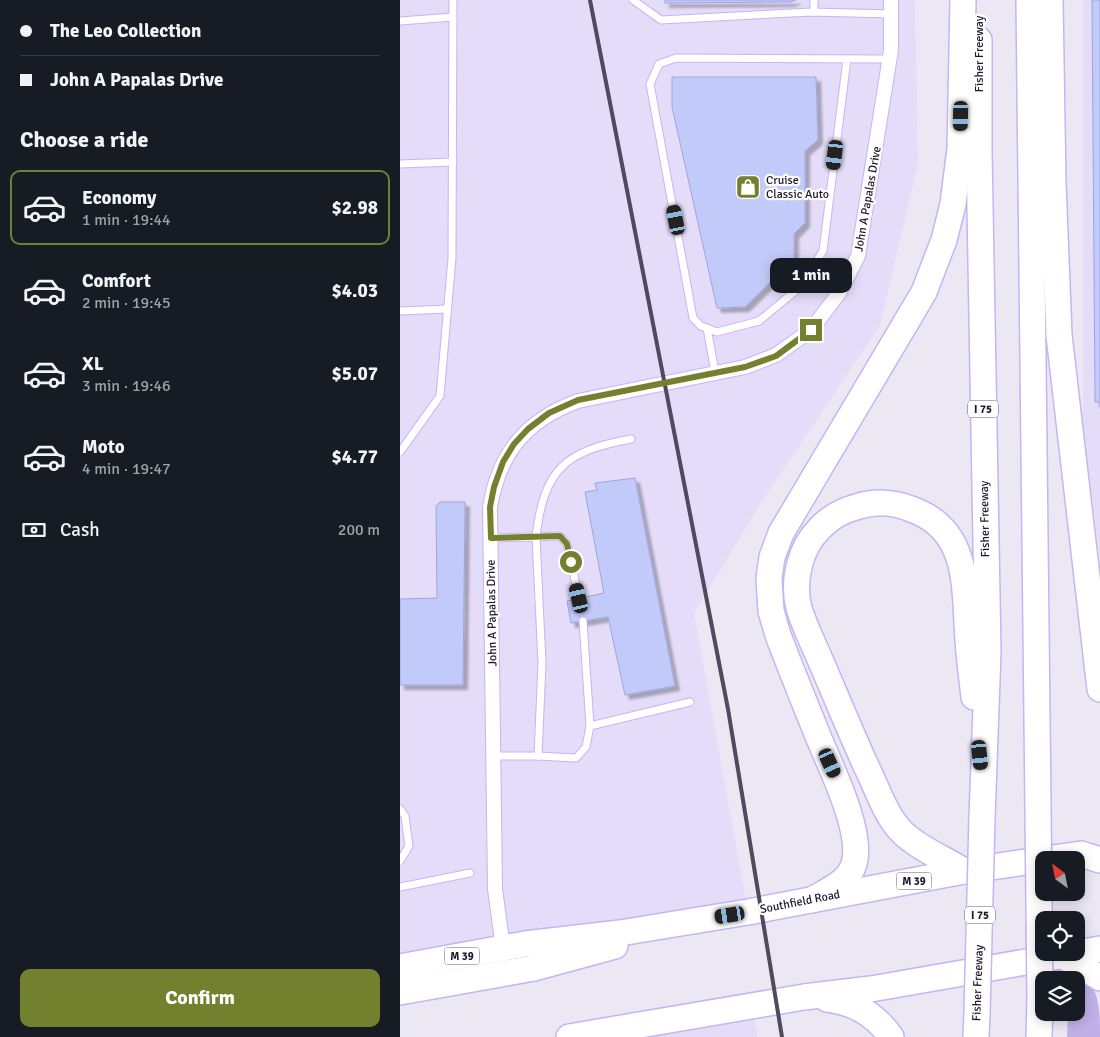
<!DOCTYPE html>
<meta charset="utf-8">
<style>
:root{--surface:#171b24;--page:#242831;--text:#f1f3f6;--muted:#9ea1a6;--line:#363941;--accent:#73812f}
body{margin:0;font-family:Signika,sans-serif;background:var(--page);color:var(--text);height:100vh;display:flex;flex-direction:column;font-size:19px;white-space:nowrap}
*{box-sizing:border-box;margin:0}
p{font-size:16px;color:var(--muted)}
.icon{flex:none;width:28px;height:28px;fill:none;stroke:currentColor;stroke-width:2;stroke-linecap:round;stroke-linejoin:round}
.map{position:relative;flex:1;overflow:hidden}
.panel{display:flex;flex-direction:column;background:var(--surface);width:400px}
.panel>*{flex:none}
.top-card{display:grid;align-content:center;height:110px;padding:0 20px;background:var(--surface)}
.needle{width:32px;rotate:328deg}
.fabs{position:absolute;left:635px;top:851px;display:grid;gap:10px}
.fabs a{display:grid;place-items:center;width:50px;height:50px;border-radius:10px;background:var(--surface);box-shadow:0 2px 12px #0003;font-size:25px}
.end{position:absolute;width:22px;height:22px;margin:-11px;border:6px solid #73812f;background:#fff;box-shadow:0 0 0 2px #fff}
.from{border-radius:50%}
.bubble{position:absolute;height:35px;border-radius:10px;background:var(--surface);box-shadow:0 2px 12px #0003;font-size:16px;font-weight:700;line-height:35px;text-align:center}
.car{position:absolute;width:15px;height:30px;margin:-15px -8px;border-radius:6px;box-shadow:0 0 4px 1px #0007;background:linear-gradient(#222 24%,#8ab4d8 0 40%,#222 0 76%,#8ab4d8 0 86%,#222 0)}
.top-card b{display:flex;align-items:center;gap:18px;height:48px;font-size:19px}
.top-card b+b{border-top:1px solid var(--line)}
.top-card i{width:12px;height:12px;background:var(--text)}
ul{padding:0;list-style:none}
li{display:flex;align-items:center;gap:15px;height:75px;margin:0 10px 8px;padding:0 10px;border:2px solid transparent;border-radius:10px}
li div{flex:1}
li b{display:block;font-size:19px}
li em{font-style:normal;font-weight:700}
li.selected{border-color:var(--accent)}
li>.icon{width:45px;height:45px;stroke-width:1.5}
h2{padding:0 20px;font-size:22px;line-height:60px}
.pay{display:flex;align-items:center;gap:12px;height:55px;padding:0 20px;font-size:19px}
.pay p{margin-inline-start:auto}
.primary-button{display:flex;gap:10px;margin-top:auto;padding:10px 20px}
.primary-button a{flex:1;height:58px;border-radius:10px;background:var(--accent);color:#fff;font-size:20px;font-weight:700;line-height:58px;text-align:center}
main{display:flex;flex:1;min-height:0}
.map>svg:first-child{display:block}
.built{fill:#e4dcf8}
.green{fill:#c1b0e7}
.building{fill:#c2cafa;stroke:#9da5e1;filter:url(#shadow)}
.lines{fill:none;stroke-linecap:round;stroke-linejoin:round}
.lane-casing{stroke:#c7b4f2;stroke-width:9}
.street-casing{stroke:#c7b4f2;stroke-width:16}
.highway-casing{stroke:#c7b4f2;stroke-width:28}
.lane{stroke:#fff;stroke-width:7}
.street{stroke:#fff;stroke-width:14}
.highway{stroke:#fff;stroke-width:25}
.rail{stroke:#504a5e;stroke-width:4}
.highway-bridge-casing{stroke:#c7b4f2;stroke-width:28;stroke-linecap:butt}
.highway-bridge{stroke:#fff;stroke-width:25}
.route{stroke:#73812f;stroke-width:6}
.labels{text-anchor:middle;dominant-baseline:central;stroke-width:4.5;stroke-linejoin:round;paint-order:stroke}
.shield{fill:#fff;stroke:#625d6c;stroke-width:1}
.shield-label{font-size:11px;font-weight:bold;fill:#1e172d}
.street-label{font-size:12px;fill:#1e172d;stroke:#fff}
.poi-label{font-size:12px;fill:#1e172d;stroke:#fff;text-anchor:start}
</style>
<main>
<section class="panel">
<div class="top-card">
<b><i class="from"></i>The Leo Collection</b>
<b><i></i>John A Papalas Drive</b>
</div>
<h2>Choose a ride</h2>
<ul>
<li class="selected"><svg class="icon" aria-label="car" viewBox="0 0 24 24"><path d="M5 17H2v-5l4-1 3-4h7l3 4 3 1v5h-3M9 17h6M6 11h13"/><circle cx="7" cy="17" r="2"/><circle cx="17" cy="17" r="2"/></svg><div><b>Economy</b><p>1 min · 19:44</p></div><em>$2.98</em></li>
<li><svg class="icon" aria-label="car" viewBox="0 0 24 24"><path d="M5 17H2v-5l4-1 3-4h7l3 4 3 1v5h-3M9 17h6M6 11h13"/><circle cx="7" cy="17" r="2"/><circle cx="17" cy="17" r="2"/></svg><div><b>Comfort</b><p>2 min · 19:45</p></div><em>$4.03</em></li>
<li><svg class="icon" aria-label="car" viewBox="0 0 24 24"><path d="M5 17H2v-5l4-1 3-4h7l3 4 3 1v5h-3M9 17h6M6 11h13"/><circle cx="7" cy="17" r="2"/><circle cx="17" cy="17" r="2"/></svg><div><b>XL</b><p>3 min · 19:46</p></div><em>$5.07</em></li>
<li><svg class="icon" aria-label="car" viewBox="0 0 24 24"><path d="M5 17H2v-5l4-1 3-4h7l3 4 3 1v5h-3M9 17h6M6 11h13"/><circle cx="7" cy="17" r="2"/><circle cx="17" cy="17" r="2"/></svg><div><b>Moto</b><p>4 min · 19:47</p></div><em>$4.77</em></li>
</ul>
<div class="pay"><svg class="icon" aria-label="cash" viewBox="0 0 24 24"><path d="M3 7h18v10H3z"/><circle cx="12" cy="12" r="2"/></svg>Cash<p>200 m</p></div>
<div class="primary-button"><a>Confirm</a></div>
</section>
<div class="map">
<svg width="700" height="1037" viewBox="0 0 700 1037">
<defs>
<filter id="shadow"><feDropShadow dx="4.5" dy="4.5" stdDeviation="1" flood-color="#0004"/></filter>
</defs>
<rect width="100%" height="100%" fill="#ebe8f4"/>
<!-- built -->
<g class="built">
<polygon points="0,0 515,0 518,163 480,325 362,501 294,613 348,912 0,967"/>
<polygon points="683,0 700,0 700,559 683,425"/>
<polygon points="353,1006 357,1037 169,1037"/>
</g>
<!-- green -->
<path class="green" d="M683 974C700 991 700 1011 700 1037H667L668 1013 676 1012V980H669V977Z"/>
<!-- building -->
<g class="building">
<polygon points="265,0 396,0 390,2 265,3"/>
<polygon points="692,0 700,0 700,402 695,402"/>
<polygon points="272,77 416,77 418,140 405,151 405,223 394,234 394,259 345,307 317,308 272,107"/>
<polygon points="235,478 275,686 225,695 208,617 171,623 167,601 204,593 185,492 197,490 195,483"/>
<polygon points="40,502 65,502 63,685 0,685 0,599 37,598 36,506"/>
</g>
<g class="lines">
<defs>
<g id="lane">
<polyline points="233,0 261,20 411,12 491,14"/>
<polyline points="414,12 414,0"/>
<polyline points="0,21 53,17"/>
<polyline points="447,59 423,251 399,288 359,321 317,332 301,326 293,318 250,84 259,64 276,58 489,59"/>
<polyline points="0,164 53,162"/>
<polyline points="0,311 47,309"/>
<polyline points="307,328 315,372"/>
<polyline points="0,452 40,396 52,258 53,0"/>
<polyline points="91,538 136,537 142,663 138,756 93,756"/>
<path d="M179 598 167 544 160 536 136 537C144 469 165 451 231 439"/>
<polyline points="190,726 290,702"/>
<polyline points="138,756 176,758 186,747 190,726 183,621"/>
<polyline points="0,809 5,816 9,846 0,861"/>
<polyline points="0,887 70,873"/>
</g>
<path id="street" d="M103 948 95 889 90 507C99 453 126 420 178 401L345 367 376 355 411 330 439 293 458 256 491 50V0"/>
<g id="highway">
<polyline points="629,0 638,808"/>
<polyline points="650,0 653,183 659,335 700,689"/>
<polyline points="579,40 579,151 588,652 582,818"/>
<path d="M564 871C545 859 516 847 501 831 485 814 477 788 467 768 450 731 435 694 419 657 412 641 404 625 399 608 395 593 396 578 400 563 407 536 429 514 456 507 474 501 494 502 511 509 571 530 564 589 568 640 569 659 572 678 574 697"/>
<path d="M412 900C428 890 448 883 454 864 464 831 428 762 416 731 403 699 390 667 378 635L371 611 369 578 372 557 381 533 514 309 524 292 544 240 553 204 560 149 563 0"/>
<polyline points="663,956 700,978"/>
<polyline points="0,967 125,944 220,933 348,912 564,871 681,854 700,860"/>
<polyline points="0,992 134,968 215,946"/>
<path d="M427 999C453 1002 476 1015 491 1037"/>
<polyline points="169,1037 404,997 471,989 700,949"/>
<polyline points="576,1037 577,1013"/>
<polyline points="639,1037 640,1000"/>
</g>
</defs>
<!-- lane casing -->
<use href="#lane" class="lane-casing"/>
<!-- street casing -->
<use href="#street" class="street-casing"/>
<!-- highway casing -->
<use href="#highway" class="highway-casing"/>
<!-- lane -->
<use href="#lane" class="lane"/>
<!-- street -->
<use href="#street" class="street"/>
<!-- highway -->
<use href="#highway" class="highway"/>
<!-- rail -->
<polyline class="rail" points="190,0 328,709 382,1037"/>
<defs>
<g id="highway-bridge">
<polyline points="638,808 640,1000"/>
<polyline points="577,1013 582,818"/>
</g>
</defs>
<!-- highway-bridge casing -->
<use href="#highway-bridge" class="highway-bridge-casing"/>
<!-- highway-bridge -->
<use href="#highway-bridge" class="highway-bridge"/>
</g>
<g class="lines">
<!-- route -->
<polyline class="route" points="171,562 167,544 160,536 91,538 90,507 94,487 103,462 114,444 128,429 149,413 178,400 345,367 376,356 411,330"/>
</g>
<!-- icons -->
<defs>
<symbol id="shop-square" viewBox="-11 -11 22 22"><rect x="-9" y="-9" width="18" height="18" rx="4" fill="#73812f" stroke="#fff"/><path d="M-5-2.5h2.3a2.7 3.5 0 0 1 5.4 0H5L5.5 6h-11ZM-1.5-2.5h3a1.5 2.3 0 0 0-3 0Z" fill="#fff"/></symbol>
</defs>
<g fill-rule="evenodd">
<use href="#shop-square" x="334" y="173" width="28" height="28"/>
</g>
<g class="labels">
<!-- shield labels -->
<g class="shield">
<rect x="568" y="400.5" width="30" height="17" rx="4"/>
<rect x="496.5" y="872.5" width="35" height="17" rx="4"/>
<rect x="565" y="906.5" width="30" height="17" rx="4"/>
<rect x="44.5" y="947.5" width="35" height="17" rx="4"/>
</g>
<g class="shield-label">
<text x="583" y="409">I 75</text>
<text x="514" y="881">M 39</text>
<text x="580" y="915">I 75</text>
<text x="62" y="956">M 39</text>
</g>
<!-- street labels -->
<g class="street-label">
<text transform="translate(579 54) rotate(-90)">Fisher Freeway</text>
<text transform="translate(468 199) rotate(-80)">John A Papalas Drive</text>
<text transform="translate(585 519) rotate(-91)">Fisher Freeway</text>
<text transform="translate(92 613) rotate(-91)">John A Papalas Drive</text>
<text transform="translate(400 902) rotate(-11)">Southfield Road</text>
<text transform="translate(578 983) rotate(-88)">Fisher Freeway</text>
</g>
<!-- poi labels -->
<g class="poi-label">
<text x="366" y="180">Cruise<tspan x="366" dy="14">Classic Auto</tspan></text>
</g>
</g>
</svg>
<div class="fabs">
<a><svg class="needle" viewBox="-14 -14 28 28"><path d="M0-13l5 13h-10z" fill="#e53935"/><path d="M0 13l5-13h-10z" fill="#9ea1a6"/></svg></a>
<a><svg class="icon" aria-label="locate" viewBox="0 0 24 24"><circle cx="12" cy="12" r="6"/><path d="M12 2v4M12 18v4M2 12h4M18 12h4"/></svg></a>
<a><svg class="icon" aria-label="layers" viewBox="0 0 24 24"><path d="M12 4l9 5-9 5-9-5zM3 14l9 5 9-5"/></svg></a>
</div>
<i class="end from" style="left:171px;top:562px"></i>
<i class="end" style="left:411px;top:330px"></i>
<div class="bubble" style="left:370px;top:258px;width:82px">1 min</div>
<i class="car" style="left:561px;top:116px;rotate:181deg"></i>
<i class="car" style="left:435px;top:155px;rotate:187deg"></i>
<i class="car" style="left:276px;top:220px;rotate:349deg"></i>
<i class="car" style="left:179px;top:598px;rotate:347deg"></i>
<i class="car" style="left:580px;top:755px;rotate:174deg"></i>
<i class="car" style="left:430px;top:763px;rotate:156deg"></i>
<i class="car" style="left:330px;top:915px;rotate:261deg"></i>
</div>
</main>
